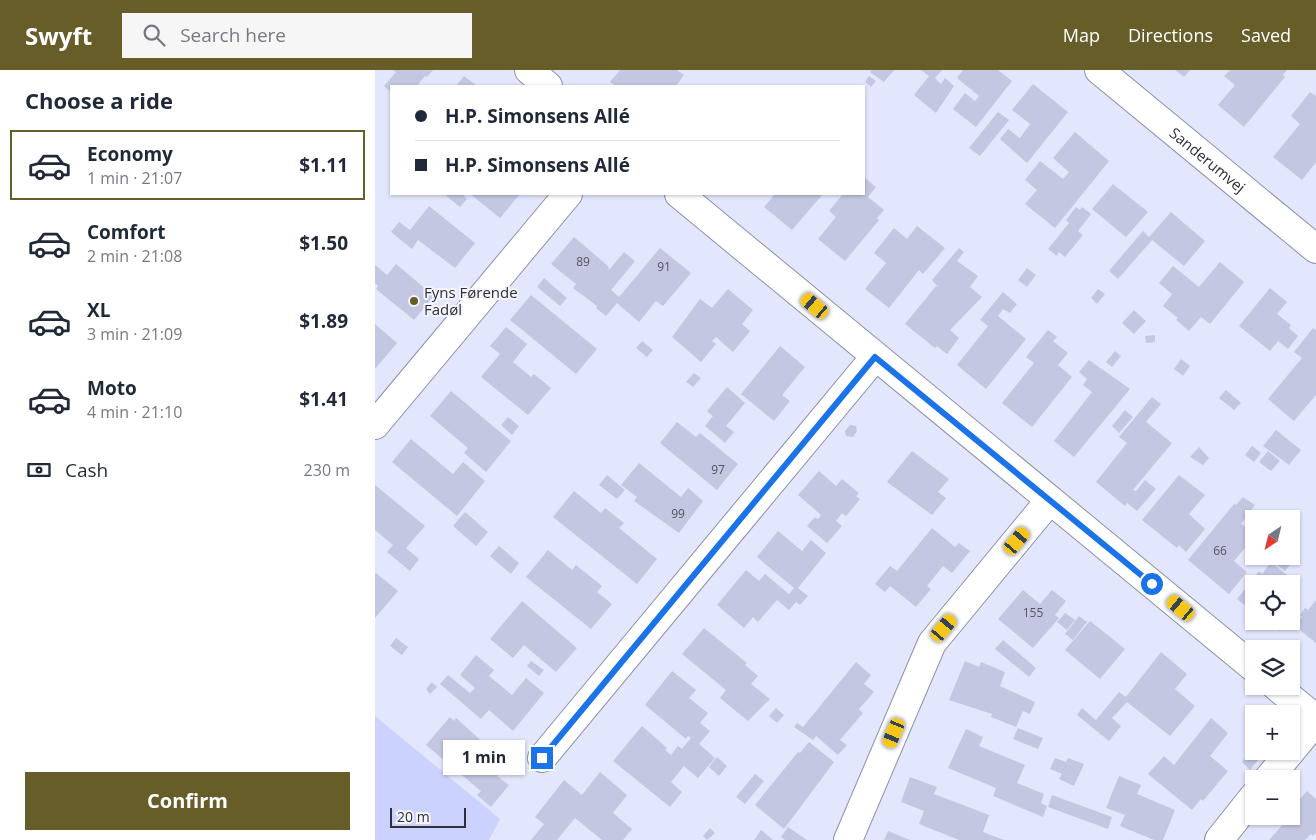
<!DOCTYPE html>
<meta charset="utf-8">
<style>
:root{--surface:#fff;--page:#f6f6f7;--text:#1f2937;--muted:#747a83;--line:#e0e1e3;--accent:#675d29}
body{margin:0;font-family:"Open Sans",sans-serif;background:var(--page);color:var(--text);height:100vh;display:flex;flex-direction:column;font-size:19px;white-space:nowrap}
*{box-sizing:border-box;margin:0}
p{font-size:16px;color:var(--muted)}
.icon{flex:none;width:28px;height:28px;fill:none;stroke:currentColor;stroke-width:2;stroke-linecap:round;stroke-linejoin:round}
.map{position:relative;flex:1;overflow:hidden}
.side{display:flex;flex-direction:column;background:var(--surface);width:375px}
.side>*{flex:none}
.top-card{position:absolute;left:15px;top:15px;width:475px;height:110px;border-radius:0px;box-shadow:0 1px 4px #0004;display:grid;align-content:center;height:110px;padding:0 25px;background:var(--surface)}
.needle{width:32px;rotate:215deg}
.buttons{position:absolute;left:870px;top:440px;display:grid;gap:10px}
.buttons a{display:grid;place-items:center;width:55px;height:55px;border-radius:0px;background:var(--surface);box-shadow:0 1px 4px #0004;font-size:25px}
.scale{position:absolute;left:15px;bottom:12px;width:76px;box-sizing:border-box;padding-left:5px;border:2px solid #2e2f3a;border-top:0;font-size:14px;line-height:18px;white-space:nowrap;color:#2e2f3a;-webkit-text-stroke:4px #f4f5fb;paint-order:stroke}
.end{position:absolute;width:22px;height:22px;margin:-11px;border:6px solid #1a73e8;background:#fff;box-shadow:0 0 0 2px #fff}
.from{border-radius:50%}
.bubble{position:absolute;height:35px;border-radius:0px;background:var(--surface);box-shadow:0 1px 4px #0004;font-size:16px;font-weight:700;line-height:35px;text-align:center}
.car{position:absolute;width:15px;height:30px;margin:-15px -8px;border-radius:6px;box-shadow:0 0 4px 1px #0007;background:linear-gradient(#f5c518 24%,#345 0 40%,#f5c518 0 76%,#345 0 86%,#f5c518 0)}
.top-card b{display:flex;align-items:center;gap:18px;height:48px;font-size:19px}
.top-card b+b{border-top:1px solid var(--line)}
.top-card i{width:12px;height:12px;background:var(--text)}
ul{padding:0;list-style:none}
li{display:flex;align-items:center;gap:15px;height:70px;margin:0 10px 8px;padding:0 15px;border:2px solid transparent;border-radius:0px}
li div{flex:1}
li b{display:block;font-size:19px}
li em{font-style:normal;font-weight:700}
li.selected{border-color:var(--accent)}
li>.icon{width:45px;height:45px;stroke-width:1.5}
h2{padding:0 25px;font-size:22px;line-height:60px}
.pay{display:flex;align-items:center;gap:12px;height:55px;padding:0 25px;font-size:19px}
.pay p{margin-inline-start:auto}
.cta{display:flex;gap:10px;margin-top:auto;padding:10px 25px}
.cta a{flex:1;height:58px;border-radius:0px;background:var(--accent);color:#fff;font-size:20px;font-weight:700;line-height:58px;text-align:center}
header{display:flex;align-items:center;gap:30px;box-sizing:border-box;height:70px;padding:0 25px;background:var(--accent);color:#fff}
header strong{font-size:24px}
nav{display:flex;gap:28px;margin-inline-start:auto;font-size:18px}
.search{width:350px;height:45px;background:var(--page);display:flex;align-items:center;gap:12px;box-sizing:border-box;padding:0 18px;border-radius:0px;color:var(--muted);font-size:19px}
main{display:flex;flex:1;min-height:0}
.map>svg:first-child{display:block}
.green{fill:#cbd2fd}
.building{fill:#c3c7e2}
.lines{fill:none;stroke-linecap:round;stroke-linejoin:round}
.minor-casing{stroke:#8c90aa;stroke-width:30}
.minor{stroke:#fff;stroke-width:28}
.route{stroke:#1a73e8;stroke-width:6}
.poi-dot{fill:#675d29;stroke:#f4f5fb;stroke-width:2}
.labels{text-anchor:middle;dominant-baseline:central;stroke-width:4;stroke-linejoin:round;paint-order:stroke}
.number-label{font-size:12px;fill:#535564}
.street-label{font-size:15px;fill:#2e2f3a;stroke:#f4f5fb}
.poi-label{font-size:15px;fill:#2e2f3a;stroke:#f4f5fb;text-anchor:start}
</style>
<header>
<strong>Swyft</strong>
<div class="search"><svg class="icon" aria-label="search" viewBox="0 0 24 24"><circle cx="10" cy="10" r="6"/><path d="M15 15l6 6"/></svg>Search here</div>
<nav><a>Map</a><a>Directions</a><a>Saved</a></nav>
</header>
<main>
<section class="side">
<h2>Choose a ride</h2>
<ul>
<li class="selected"><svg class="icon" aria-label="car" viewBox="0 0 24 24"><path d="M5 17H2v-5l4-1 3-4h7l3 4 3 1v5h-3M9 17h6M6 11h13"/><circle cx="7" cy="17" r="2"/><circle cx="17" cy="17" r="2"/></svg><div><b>Economy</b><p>1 min · 21:07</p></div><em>$1.11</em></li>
<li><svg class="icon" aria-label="car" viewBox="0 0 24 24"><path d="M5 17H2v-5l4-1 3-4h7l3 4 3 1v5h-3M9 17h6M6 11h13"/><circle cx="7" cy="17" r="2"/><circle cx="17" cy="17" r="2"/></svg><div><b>Comfort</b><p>2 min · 21:08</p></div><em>$1.50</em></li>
<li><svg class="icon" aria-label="car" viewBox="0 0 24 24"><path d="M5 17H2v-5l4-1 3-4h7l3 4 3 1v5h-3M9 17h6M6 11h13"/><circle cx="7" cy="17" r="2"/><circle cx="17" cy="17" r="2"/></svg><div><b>XL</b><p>3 min · 21:09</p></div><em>$1.89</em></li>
<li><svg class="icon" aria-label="car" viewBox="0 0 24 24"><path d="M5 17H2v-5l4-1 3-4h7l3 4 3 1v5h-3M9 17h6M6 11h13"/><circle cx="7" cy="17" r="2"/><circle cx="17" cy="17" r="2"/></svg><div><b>Moto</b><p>4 min · 21:10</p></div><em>$1.41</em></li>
</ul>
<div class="pay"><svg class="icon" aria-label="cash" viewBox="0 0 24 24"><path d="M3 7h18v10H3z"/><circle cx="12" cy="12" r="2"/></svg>Cash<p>230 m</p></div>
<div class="cta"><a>Confirm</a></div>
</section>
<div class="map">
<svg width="941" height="770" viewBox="0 0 941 770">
<rect width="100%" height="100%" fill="#e3e7fd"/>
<!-- green -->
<polygon class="green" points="0,646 125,749 114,770 0,770"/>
<!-- building -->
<g class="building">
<polygon points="18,0 58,0 52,7 50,6 42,16 16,16 16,22 9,16 21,2"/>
<polygon points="245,0 302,0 309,5 301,16 241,16 235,12"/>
<polygon points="496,0 519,0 509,12 495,2"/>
<polygon points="546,0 567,0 560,8 566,14 570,8 579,16 561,43 539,25 554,6"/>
<polygon points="588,0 623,0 637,11 601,57 578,39 590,23 600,31 604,26 582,8"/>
<polygon points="800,0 815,0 809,7"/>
<polygon points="855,0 912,0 908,5 910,7 869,57 843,35 860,15 849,6"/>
<polygon points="89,6 102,16 81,16"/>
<polygon points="494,6 501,11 496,17 490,12"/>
<polygon points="658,14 693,42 652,93 625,69 633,59 645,68 655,54 637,40"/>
<polygon points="935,22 941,26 941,92 927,110 898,87 925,54 916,46"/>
<polygon points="623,42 634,50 605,86 594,78"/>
<polygon points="700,62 734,91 680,158 650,134 662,120 650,110 665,91 688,109 694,102 678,88"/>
<polygon points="489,107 501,117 493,127 509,140 502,148 504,150 470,191 443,169 461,147 454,141 468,124 489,124"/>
<polygon points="738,114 773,142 751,167 717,139"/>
<polygon points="69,124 87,124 92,129 85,137"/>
<polygon points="95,124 145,124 125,148"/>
<polygon points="400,124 448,124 417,160 389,137"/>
<polygon points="54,136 100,173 80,198 43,170 37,179 16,162 24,152 35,160"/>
<polygon points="701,137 705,140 707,137 716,144 703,161 708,165 690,187 684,182 682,186 673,179 694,153 691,150"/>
<polygon points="796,142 830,171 809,196 777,170 743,209 734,201 768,161 774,167"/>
<polygon points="542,156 570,178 548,204 544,200 514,238 490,219 511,193 499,183 519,158 532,169"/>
<polygon points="199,167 233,196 234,200 249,182 260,191 236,220 244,227 285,178 316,203 288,236 281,231 264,252 242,233 231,246 221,238 222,236 198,218 201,214 176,194"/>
<polygon points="584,178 589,182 582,191 603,206 595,217 607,227 575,260 584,268 572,284 562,276 560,278 530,254 561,216 564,218 557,210"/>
<polygon points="845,192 869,212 835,254 826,247 814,261 801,250 803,248 788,236 797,224 784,213 798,196 824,217"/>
<polygon points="21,194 59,226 39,250 1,219 3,216 0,213 0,195 12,205"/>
<polygon points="652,198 661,205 652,217 643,210"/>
<polygon points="169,208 192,228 185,236 162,217"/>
<polygon points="895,218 912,232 902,244 916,255 914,258 923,266 913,279 903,271 895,281 864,256"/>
<polygon points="353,219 378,240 367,254 375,261 358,282 341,267 337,271 341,274 326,292 297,267 325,229 337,238"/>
<polygon points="723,219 730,224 722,234 716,228"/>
<polygon points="628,222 642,234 635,243 628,239 623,246 651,269 611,319 582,295 613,256 605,250"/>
<polygon points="156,225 222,279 201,304 135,250"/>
<polygon points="759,240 771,251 759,264 747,253"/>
<polygon points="0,254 22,273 1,298 0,298"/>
<polygon points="131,257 152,274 138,292 156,307 159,304 176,318 153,345 106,307 125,284 115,276"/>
<polygon points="938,258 941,260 941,325 919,351 893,329 927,288 919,282"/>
<polygon points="673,260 682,267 678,271 693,283 683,295 697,307 657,357 627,333 659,293 651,287"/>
<polygon points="780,265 780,272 771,273 770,266"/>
<polygon points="267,271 278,280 272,287 261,278"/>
<polygon points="405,276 430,297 407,325 415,331 399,351 366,324"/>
<polygon points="740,281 746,286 737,297 731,292"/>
<polygon points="806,289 815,296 808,306 799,299"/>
<polygon points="714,290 755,319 699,387 679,371 717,322 708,315 712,309 704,302"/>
<polygon points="319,303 326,308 318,317 311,312"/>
<polygon points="352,317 370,333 351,356 359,362 350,373 330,356 338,346 332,341"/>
<polygon points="851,320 866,333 859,340 844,328"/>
<polygon points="76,321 136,371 111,402 89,383 93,378 55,346"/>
<polygon points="777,327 786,334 771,352 797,373 758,420 761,421 770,410 781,419 762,441 752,433 750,436 721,412 752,373 744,367"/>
<polygon points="750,340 758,347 744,363 737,356"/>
<polygon points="133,347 144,356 137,365 126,355"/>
<polygon points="302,352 321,367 325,363 363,394 342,420 285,373"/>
<polygon points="475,355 481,356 482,361 478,367 471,366 470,361"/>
<polygon points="901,360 926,380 914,395 888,376"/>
<polygon points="36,369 78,404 88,392 110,411 82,446 17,392"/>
<polygon points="877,376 886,383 879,392 870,385"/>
<polygon points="824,377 834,388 828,395 815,387"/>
<polygon points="537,381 574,409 563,422 571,428 557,445 512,412"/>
<polygon points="893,381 905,391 896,401 884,392"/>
<polygon points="264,393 306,427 313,418 328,431 304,463 259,431 262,427 246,415"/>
<polygon points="444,401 461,416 467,409 484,423 481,426 485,429 471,446 467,443 461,451 467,456 452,473 432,456 440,447 443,449 446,445 423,425"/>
<polygon points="232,405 250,420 242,429 224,415"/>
<polygon points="804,405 830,425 814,444 830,459 811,482 804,475 802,478 767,450"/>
<polygon points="0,415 50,456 31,478 44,489 35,501 12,482 18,475 0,460"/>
<polygon points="199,421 226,443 230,438 249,453 244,458 282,489 262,514 178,447"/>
<polygon points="868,427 880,435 866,454 879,464 879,467 859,491 872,502 854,524 813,490 859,434 861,435"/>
<polygon points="90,442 113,462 101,476 78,456"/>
<polygon points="557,458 580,477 584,473 595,481 577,503 568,496 552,516 556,519 541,537 515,516 510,522 500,514 515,496 522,501"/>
<polygon points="403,461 427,481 436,470 451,483 423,518 433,526 425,535 421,532 414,540 402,530 383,552 378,547 369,558 342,535 371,500 384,511 390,504 414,524 419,518 382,487"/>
<polygon points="124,476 144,493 136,504 115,486"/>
<polygon points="173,480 197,500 201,495 227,516 222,522 237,534 216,559 151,507"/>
<polygon points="900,486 911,486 918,491 910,501 897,491"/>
<polygon points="896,492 923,514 916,522 916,514 879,514 879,542 862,529 884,501 887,504"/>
<polygon points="1,503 23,521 0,548 0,504"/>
<polygon points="648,520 665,534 677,520 691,531 680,545 684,548 658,578 623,549"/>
<polygon points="941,530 941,573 920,556 927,547 925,545 930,538 933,540"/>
<polygon points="147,531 202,578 181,602 149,575 138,588 115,569"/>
<polygon points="690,543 700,550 692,560 682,552"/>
<polygon points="704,546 712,552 698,570 690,564"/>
<polygon points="715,551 750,579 725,609 690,580"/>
<polygon points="890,551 913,551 904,561"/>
<polygon points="329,558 372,593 370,595 383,606 376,614 395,629 373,651 345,628 351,620 307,584"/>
<polygon points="21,568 33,577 27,585 15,576"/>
<polygon points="628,570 661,598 654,607 620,579"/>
<polygon points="786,582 812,604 800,619 820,636 795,666 752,632 737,648 746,656 734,671 702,645 707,638 721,650 744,622 751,627"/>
<polygon points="101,585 119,600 114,606 137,625 151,608 169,623 138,661 114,640 106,649 65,614 73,605 95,623 100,618 85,605"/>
<polygon points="156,591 169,600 164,606 152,596"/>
<polygon points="590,591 604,597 606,592 630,602 625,616 660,632 655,644 648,641 641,657 616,647 617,644 574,630"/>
<polygon points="481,592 496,605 489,614 499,622 484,639 488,643 465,670 472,675 463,685 441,666 438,670 419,657 422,653 428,657"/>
<polygon points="297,601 321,620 314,628 333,643 325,653 335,661 324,674 340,688 323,708 309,696 296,712 307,722 295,737 238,691 267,656 292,678 290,680 296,685 303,676 307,679 316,668 313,666 311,669 270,635"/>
<polygon points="57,612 62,617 55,624 51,619"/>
<polygon points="401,638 409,645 402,653 394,646"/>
<polygon points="75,647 79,651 81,648 132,694 122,706 134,715 116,737 102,725 106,721 51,675"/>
<polygon points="836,648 853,663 835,686 853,701 828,731 826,729 817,740 773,704 789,686 799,695"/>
<polygon points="643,658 668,668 663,679 638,669"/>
<polygon points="591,659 608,667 604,676 650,695 642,713 669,724 666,733 672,736 668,747 618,726 621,718 573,698"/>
<polygon points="434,672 459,692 409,759 380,735 423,682 425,683"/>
<polygon points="879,675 879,681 890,681 875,700 867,692"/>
<polygon points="342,687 352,696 344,706 334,697"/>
<polygon points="680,688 691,692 693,688 709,694 699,716 684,709 687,704 675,699"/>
<polygon points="225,702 252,725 238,743 257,759 248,770 227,770 200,748 182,770 156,770 169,754 160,747 189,710 207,725"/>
<polygon points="380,704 389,711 370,734 361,727"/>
<polygon points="744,706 766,715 762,724 800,740 788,770 779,770 745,756 750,745 731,738"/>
<polygon points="535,707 562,717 559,724 614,745 608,762 629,770 584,770 544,754 549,741 526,732"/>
<polygon points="932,721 941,729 941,763 938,766 936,764 930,770 894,770 910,752 912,754 917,748 916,739"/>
<polygon points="677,725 737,747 733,759 673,737"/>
<polygon points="413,757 432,770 410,770 406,767"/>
<polygon points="335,758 340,763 332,770 328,766"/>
<polygon points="386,760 398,770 379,770"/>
<polygon points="513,761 535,770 509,770"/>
</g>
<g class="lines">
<defs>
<g id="minor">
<polyline points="154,0 173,16"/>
<path id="s1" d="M724 0 941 179"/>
<polyline points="304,124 879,598"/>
<polyline points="0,355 193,124"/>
<polyline points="901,616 941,649"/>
<polyline points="916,681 941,651"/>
<polyline points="167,688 500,287"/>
<polyline points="893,709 916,681"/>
<polyline points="473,770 557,573 675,430"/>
<polyline points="844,770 879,726"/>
</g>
</defs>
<!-- minor casing -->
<use href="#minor" class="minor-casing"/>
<!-- minor -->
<use href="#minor" class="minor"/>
</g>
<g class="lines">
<!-- route -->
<polyline class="route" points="167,688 500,287 777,514"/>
</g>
<!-- markers -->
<circle class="poi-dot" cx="39" cy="231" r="5"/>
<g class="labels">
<!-- number labels -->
<g class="number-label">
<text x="208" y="191">89</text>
<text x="289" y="196">91</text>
<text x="343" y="399">97</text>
<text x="303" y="443">99</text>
<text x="845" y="480">66</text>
<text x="658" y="542">155</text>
</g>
<!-- street labels -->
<g class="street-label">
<text stroke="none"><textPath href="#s1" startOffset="141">Sanderumvej</textPath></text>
</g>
<!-- poi labels -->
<g class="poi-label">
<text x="49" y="222">Fyns Førende<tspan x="49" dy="17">Fadøl</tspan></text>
</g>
</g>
</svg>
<div class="buttons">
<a><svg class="needle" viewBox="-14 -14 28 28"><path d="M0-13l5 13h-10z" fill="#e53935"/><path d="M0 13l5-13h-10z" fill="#747a83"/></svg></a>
<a><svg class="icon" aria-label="locate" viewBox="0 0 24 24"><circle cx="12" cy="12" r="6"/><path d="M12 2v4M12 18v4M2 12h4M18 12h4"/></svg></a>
<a><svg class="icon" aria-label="layers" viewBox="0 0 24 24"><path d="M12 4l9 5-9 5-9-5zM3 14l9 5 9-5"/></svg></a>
<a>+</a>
<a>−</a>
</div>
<div class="scale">20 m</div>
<i class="end from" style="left:777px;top:514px"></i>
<i class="end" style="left:167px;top:688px"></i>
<div class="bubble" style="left:68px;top:670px;width:82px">1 min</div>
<i class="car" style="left:440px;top:236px;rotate:310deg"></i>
<i class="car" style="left:642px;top:471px;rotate:40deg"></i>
<i class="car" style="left:806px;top:538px;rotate:310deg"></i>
<i class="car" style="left:569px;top:558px;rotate:40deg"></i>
<i class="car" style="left:519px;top:663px;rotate:203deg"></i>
<div class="top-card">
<b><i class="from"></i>H.P. Simonsens Allé</b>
<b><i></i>H.P. Simonsens Allé</b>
</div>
</div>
</main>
